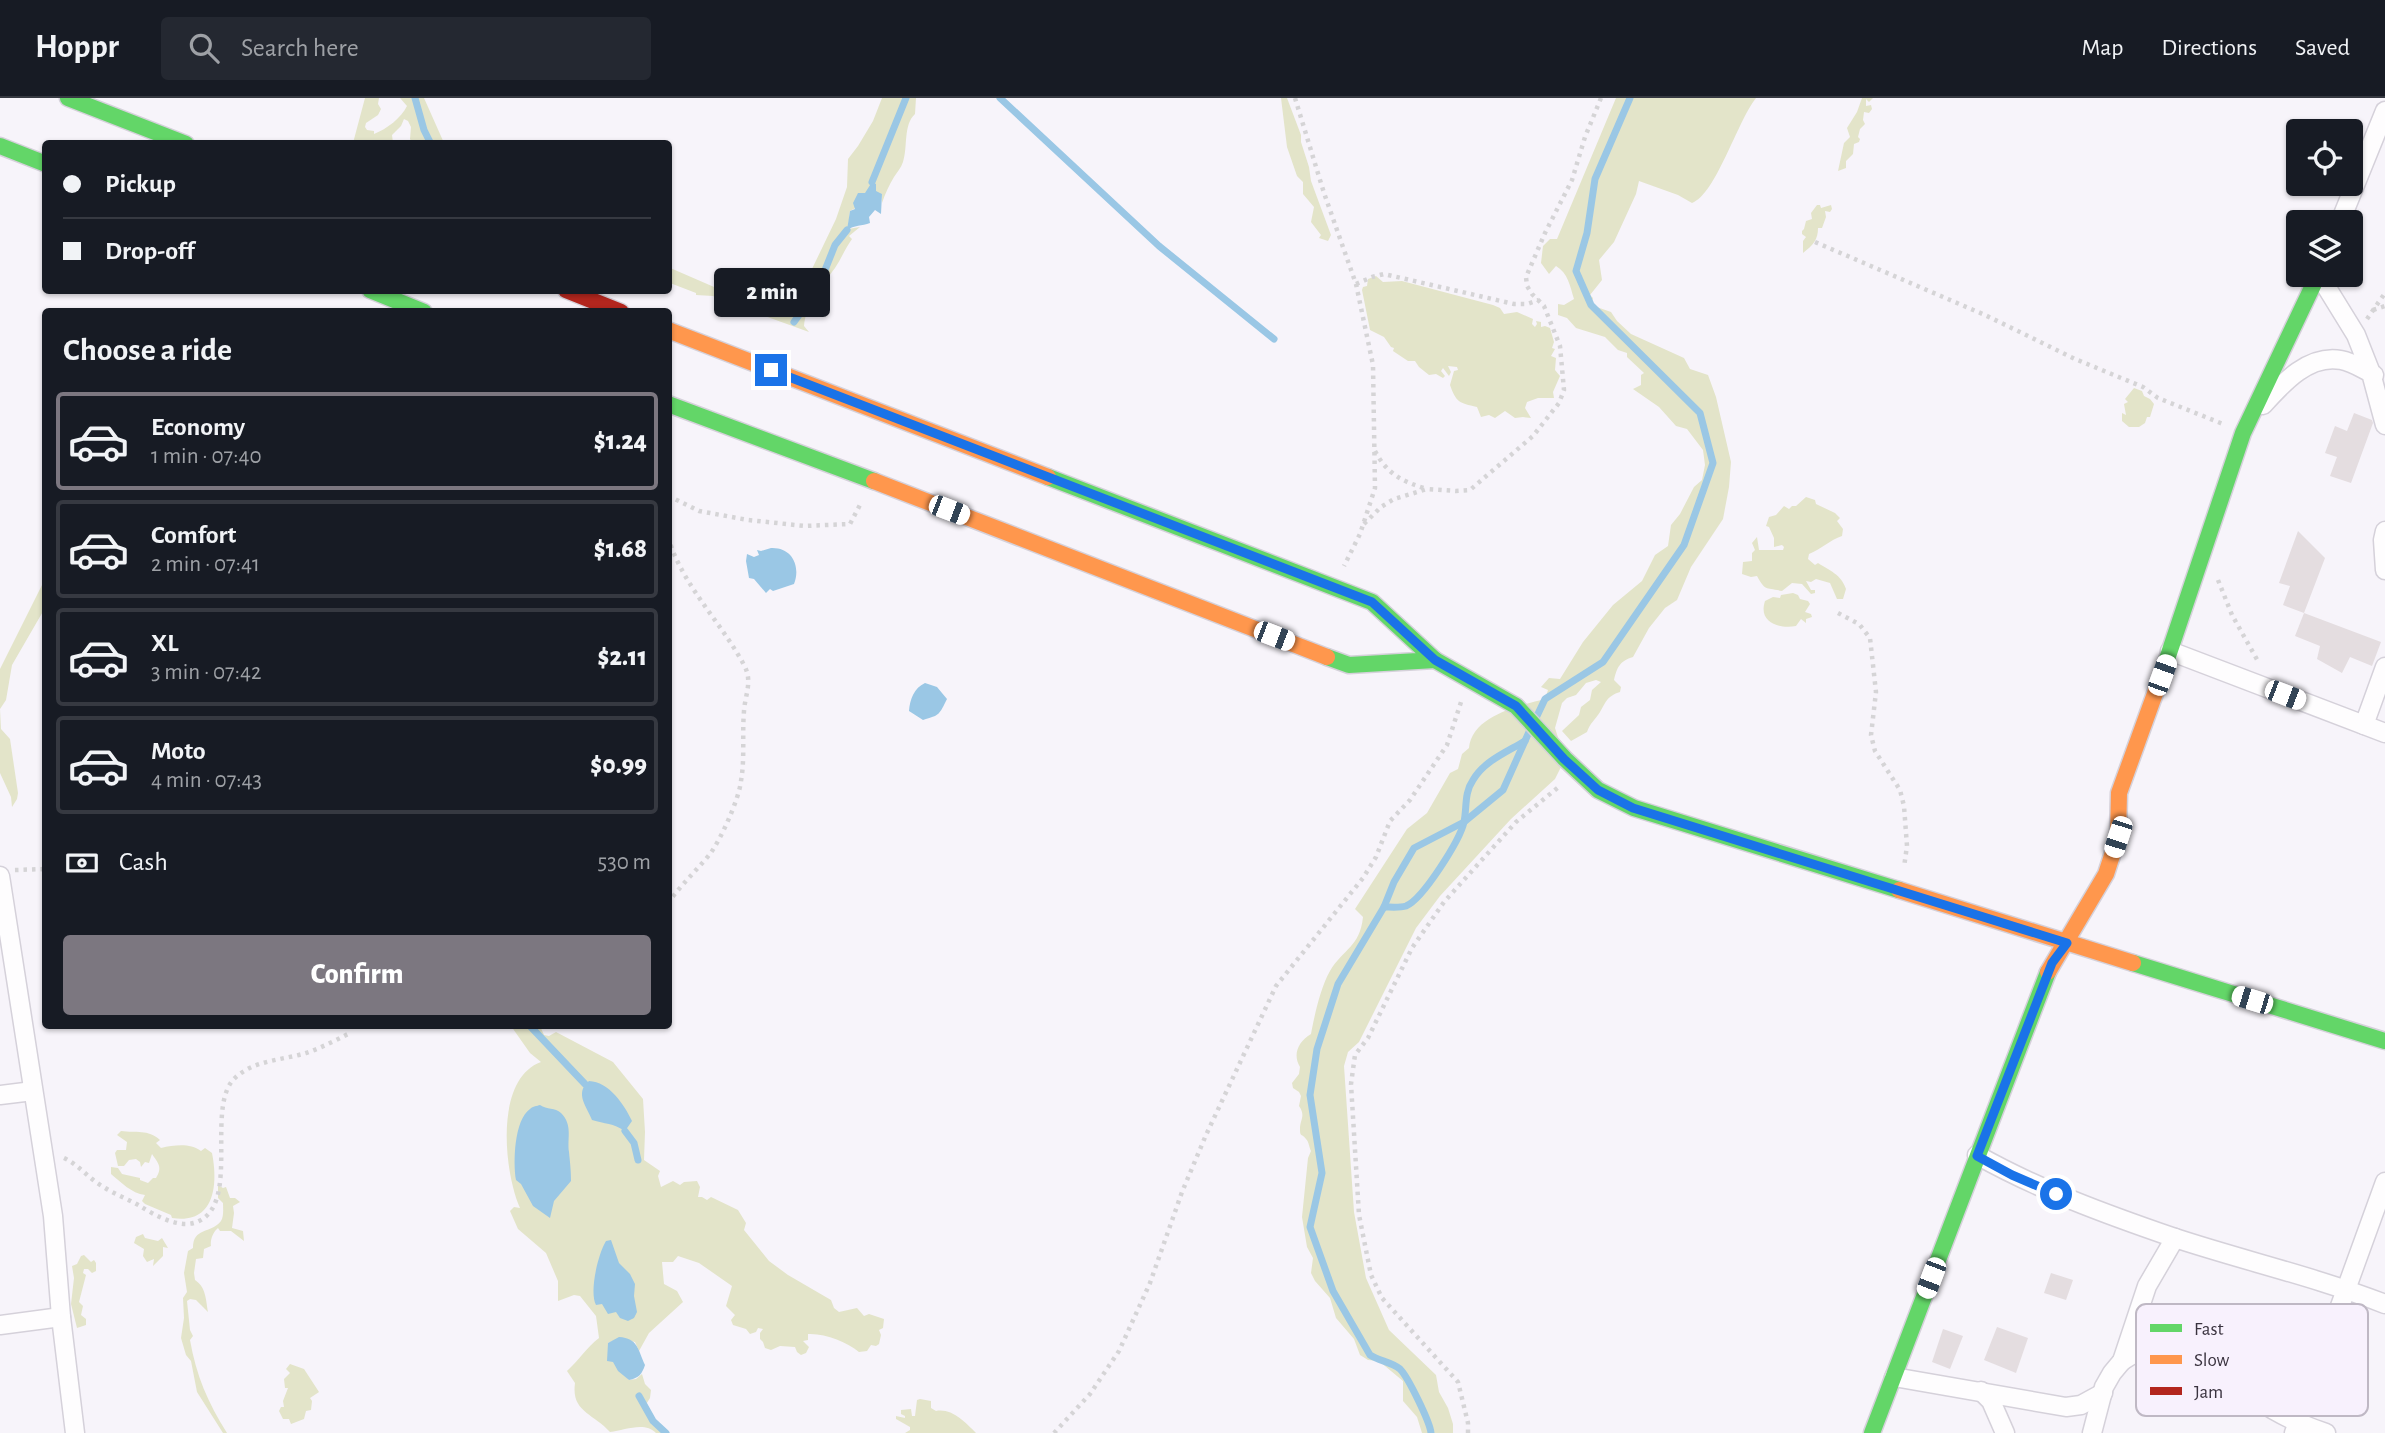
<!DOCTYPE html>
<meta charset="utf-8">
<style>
:root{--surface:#171b24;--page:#242831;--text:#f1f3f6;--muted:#9ea1a6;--line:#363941;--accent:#7c7780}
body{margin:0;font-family:"Alegreya Sans",sans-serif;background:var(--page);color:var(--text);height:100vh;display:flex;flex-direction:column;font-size:26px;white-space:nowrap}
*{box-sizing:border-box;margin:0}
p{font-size:23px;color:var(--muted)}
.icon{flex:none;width:38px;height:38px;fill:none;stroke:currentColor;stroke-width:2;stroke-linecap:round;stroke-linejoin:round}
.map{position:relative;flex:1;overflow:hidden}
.side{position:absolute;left:42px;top:210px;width:630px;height:721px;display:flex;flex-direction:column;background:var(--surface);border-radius:7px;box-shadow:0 2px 5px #0004}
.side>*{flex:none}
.banner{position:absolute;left:42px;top:42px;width:630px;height:154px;border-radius:7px;box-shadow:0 2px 5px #0004;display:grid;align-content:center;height:154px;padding:0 21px;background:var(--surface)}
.buttons{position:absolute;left:2286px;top:21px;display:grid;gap:14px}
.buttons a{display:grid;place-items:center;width:77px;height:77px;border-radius:7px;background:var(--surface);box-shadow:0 2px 5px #0004;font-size:35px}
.end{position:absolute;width:32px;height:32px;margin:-16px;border:9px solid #1a73e8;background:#fff;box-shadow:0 0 0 4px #fff}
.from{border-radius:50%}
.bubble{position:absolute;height:49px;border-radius:7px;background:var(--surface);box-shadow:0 2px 5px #0004;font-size:23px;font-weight:800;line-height:49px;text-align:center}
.car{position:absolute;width:21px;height:42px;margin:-21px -10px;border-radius:9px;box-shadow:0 0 5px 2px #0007;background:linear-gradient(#fff 24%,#345 0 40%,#fff 0 76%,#345 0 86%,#fff 0)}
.banner b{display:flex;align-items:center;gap:24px;height:66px;font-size:26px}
.banner b+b{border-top:2px solid var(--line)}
.banner i{width:18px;height:18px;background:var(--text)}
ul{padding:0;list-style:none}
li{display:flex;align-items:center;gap:21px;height:98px;margin:0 14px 10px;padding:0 7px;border:4px solid var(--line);border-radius:7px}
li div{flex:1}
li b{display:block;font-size:26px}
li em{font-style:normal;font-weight:800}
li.selected{border-color:var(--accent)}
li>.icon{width:63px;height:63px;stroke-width:1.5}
h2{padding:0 21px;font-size:32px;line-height:84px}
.pay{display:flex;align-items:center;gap:18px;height:77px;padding:0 21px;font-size:26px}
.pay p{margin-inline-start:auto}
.cta{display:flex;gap:14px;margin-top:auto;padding:14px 21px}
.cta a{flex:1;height:80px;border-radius:7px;background:var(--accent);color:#fff;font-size:28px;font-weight:800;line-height:80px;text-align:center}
header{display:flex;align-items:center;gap:42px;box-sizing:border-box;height:98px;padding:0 35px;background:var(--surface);border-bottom:2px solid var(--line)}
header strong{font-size:33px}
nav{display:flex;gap:38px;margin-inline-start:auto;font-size:24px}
.search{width:490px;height:63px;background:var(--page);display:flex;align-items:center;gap:18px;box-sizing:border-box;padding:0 24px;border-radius:7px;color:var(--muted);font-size:26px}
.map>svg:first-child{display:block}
.green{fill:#e3e4c9}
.water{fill:#9ac7e5}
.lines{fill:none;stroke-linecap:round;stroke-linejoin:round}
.stream{stroke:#9ac7e5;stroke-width:7}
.building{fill:#e4dde0}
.street-casing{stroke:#d5d1da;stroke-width:21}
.fast-casing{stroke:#d5d1da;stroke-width:19}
.slow-casing{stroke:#d5d1da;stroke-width:19}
.jam-casing{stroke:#d5d1da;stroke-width:19}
.path{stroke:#d5d4d6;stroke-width:4.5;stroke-dasharray:3.5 5;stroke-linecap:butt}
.street{stroke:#fefdfe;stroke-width:18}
.fast{stroke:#63d668;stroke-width:16}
.slow{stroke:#ff974d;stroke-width:16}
.jam{stroke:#b3261e;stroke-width:16}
.route{stroke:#1a73e8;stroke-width:9}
.key{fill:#f8f1fd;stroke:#bfb8c4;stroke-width:2}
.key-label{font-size:19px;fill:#3a333f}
</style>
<header>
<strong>Hoppr</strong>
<div class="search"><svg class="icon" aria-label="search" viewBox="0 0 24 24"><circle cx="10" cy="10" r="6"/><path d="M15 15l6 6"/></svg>Search here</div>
<nav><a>Map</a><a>Directions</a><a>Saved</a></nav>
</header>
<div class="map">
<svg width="2385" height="1335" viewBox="0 0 2385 1335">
<rect width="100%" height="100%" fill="#f7f4fa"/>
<!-- green -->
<g class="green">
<path d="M365 0H379L378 6 381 11 378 17 366 25 365 29 367 32 374 33V36C387 31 401 20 407 8L400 0H424L444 45 412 44 410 41 411 29 408 23 404 21 401 28 392 37 393 45H353Z"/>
<path d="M882 0H916L915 16C903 27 908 49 903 64 901 70 897 74 894 79 889 87 885 96 882 105V96L850 113 848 131 860 129 849 138 852 141C845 151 841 161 835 170 822 188 806 205 804 228L809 234 720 202 713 198 696 197V195L670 185 672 183 669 179 668 169 721 192 724 188 747 196 755 203 777 215 788 210 811 173 836 121 847 89 848 61 858 48 873 23Z"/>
<polygon points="1281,0 1287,0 1301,37 1301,44 1309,69 1311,83 1331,137 1328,143 1319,140 1321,137 1311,124 1314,109 1303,96 1303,84 1297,78 1287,49"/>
<path d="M1616 0H1756C1737 24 1716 96 1692 105L1678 97 1639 83 1636 96 1614 144 1599 162 1602 182 1590 197 1593 200 1591 207 1611 214 1617 223 1631 236 1684 260 1690 271 1708 277 1716 299 1731 364 1729 389 1723 421 1691 469 1677 502 1665 510 1649 530 1633 559C1620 563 1617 569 1614 582L1621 589 1620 594C1607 598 1606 604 1600 614 1595 622 1590 625 1587 634L1571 643 1562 633 1579 617 1581 609 1590 602 1592 592 1601 584 1596 582 1586 585 1576 597 1567 600 1562 605 1555 630 1565 661 1555 681 1511 721 1440 798 1416 830 1359 944 1348 954 1344 968 1354 1114 1366 1180 1389 1232 1436 1277 1439 1294 1448 1310 1453 1326V1335H1422L1417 1319 1403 1303V1283L1379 1263 1368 1262 1360 1257 1354 1241 1336 1220 1330 1200 1315 1183 1311 1175 1313 1160 1307 1149 1302 1119 1308 1060 1311 1053C1309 1049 1309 1044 1306 1041 1302 1035 1300 1040 1300 1031 1300 1021 1306 1018 1299 1008L1301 998 1299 994 1293 990 1292 985 1299 976 1300 969C1292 956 1299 943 1311 936 1314 919 1321 888 1330 873 1343 851 1360 849 1363 819L1355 811 1407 731 1427 715 1450 675 1458 671 1462 656 1469 650C1472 618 1518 608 1545 601L1548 592 1541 589 1549 580 1560 581 1583 544 1613 507 1642 483 1655 457 1668 448 1671 427 1680 416 1694 389 1702 382 1705 367 1703 352 1687 331 1676 328 1659 309 1633 291 1641 287V277L1644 275 1627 259V255L1618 252 1605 239 1576 230 1567 220 1558 217V206L1564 207 1574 201C1570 188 1568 175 1556 168L1549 176 1541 165 1543 148 1550 141H1557Z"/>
<polygon points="1862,0 1873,0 1869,4 1866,1 1866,8 1871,7 1872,11 1869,15 1864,14 1863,22 1865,26 1860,31 1858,39 1860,41 1859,44 1854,46 1853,56 1846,63 1846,70 1838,73 1844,45 1850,39 1847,30 1857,14"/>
<path d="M1817 107H1820L1821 110 1831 107 1832 111 1830 114 1825 113 1826 119 1822 130H1818C1818 142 1813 147 1803 155V143L1806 139 1802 136V133L1804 131 1806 123 1812 121 1811 115Z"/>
<path d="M1376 178 1383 184 1402 183 1493 207 1500 210 1504 216 1517 214 1533 221 1532 226 1535 229 1537 226 1536 223 1541 224V229L1545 228 1550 230 1554 244 1552 250 1555 251 1551 258 1556 260 1555 272 1560 278 1553 294 1554 300H1538L1527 304 1525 310 1531 320 1523 319 1515 320 1505 313 1495 320 1489 317 1481 319 1477 309C1459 305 1456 304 1450 287L1454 273 1458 272 1457 269 1448 268 1451 274 1449 278 1443 270 1441 273 1445 278 1443 280 1436 276 1429 277 1419 269 1415 263H1408L1393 253 1394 250 1391 249 1384 239 1370 232 1362 192 1363 189 1367 188 1368 181Z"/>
<polygon points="2134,290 2142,293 2144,298 2150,301 2154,306 2150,319 2147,319 2145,325 2139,329 2129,329 2122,323 2122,315 2126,317 2124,306 2128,304 2125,301"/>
<path d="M1806 399 1815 402 1816 406 1835 415 1840 420 1837 423 1843 431 1842 438C1830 442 1821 451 1809 456L1808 461 1815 467 1818 465C1830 473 1841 476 1846 491L1843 501H1837L1830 485 1816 481 1811 484 1806 483 1811 492H1815V495L1811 496 1802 486 1792 485 1782 493C1765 489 1766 494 1757 478L1751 479 1742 476 1743 464 1752 463V455L1755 452 1752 445 1757 439 1759 452H1783L1784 449 1782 447 1774 449V440L1769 429 1766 428 1769 419 1776 417 1784 408 1789 411 1792 408H1796Z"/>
<polygon points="45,481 45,510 12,567 6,602 0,611 1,631 10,641 18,695 17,701 12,709 11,699 0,675 0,571"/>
<path d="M1793 495 1798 497 1800 501 1808 503 1810 506 1805 514 1811 516 1812 519 1806 521V525L1801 521 1796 528C1778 531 1758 524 1765 503L1773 499 1780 500 1781 497Z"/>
<path d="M511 928H540L544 937 549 938 556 934 613 964 643 1001 645 1034 644 1062 660 1073 658 1078 661 1089 673 1083 680 1087 684 1084 697 1083 700 1089 698 1099H702L707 1102 711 1099 738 1112 746 1125 744 1132 769 1163 788 1177 831 1202 834 1210 839 1214 857 1210 864 1218 869 1216 884 1221 883 1230 879 1232 881 1237 879 1246 876 1248 871 1247 867 1253 859 1254C847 1244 825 1235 808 1236V1242L803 1243 809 1249 806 1255 801 1257 797 1254 795 1249 780 1248 771 1252 765 1250 763 1244 760 1241V1235L763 1231 758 1230 756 1234 750 1236 746 1231 733 1227 731 1222 735 1217 726 1208 732 1188 699 1165 678 1158 673 1164H662L664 1186 677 1193 683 1204 649 1235 639 1253 635 1244C618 1240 626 1238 608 1245 610 1264 618 1269 629 1282L636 1281 642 1276 645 1286 651 1292 650 1300 645 1308 653 1323 669 1335H656C645 1323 625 1332 610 1334 593 1315 571 1314 575 1285L567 1273C580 1261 586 1250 599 1240L596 1218 580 1198 574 1197 558 1203V1183L546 1155 518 1131 510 1113 514 1109 520 1110C504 1074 494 981 541 964L530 955Z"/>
<path d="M121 1033C136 1035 148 1031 160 1042L156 1045 161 1050C175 1047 190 1045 201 1053L205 1050 212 1055C218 1085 216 1127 172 1120L171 1117 145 1106 142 1103 145 1097C131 1095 122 1085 111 1076V1069L118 1070 122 1076 140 1080V1082L148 1085 153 1080H156C163 1069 158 1065 152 1056L149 1065 145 1064 141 1069 140 1064 136 1061 129 1062 124 1068H118L115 1055 117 1052H126L127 1044 117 1037Z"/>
<path d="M218 1087 223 1090 226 1089 230 1100H235L240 1104 233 1108 234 1115 232 1130 243 1133 244 1143 231 1133H220L218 1130C213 1134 210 1142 211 1148L204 1151 203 1160 196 1161 194 1175 195 1182C206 1189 206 1202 208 1214L196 1202 190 1201 187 1203 190 1232 193 1238 190 1242C196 1277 208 1305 227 1335H223L197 1294 191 1263 186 1257 181 1240 184 1220 183 1200 187 1194 184 1175 188 1153 193 1150C193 1129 211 1136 221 1123 224 1118 223 1111 223 1105L218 1100Z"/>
<polygon points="143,1136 145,1140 158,1143 162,1140 168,1150 163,1149 163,1158 153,1168 154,1161 147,1164 143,1158 144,1151 134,1145 136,1139"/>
<polygon points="84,1157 91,1164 94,1162 96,1165 96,1173 92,1175 88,1171 84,1171 83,1175 86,1177 79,1204 83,1208 81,1217 86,1221 86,1227 77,1230 71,1206 74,1180 72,1168 77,1166 81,1158"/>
<polygon points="290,1266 304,1271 319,1294 310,1300 312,1303 311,1312 306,1313 304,1321 291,1326 289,1321 283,1321 279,1313 281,1309 284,1309 283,1303 288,1290 285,1290 284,1281 290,1275 286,1271"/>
<path d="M920 1301 931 1303V1310L936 1313C952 1310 965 1324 976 1335H905L910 1332V1329L896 1321V1318L905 1320V1318L901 1316V1312L911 1311 912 1318H915L917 1302Z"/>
</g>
<!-- water -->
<g class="water">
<path d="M872 84 876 86V93L882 96 881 116 875 112 869 119 870 125C862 128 854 127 847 132L850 113 855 111 853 105 858 95H865Z"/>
<path d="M771 450C792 449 801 468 794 486L773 493 770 491 766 495 754 481 749 480 746 463 747 456 754 459 759 457 757 452 761 453Z"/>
<path d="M925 585 937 589 947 601C939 617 940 617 923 622L909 613C910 601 914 590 925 585Z"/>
<path d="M589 983C609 984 624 1006 632 1023L625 1033C613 1025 605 1026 592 1022 587 1009 574 995 589 983Z"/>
<path d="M540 1007C547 1012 555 1009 561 1015 573 1027 567 1040 569 1054 570 1064 571 1072 571 1083L554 1103 550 1120 533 1108 521 1086 516 1082C513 1065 514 1022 530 1011 533 1008 537 1008 540 1007Z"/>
<path d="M611 1142 619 1165 630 1176 635 1186 634 1198 637 1214 634 1220 628 1223 620 1220 616 1214 608 1216 602 1206 596 1207C589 1194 598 1156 606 1143Z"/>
<path d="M619 1239C638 1240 638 1252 645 1267 642 1276 639 1280 629 1282L618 1273 613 1264 607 1263 608 1245Z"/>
</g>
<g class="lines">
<!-- stream -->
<g class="stream">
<polyline points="415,0 424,32 431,46"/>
<polyline points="1000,0 1159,148 1274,241"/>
<polyline points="872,84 906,0"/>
<polyline points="794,224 817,192 835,147 847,132"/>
<polyline points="1536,620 1545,601 1603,564 1684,447 1713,365 1700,315 1591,207 1576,173 1587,135 1595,81 1630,0"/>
<path d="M1384 809C1390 809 1400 810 1406 808 1423 801 1460 742 1464 724 1467 710 1464 695 1473 682 1484 663 1507 654 1525 643"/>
<polyline points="530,928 585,986"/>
<polyline points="625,1033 634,1045 638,1062"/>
<polyline points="639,1298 653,1323 666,1335"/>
<path d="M1431 1335C1430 1324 1408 1279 1400 1271 1392 1264 1379 1263 1370 1257L1333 1193 1310 1129 1322 1075 1310 997 1317 951 1338 886 1384 809 1394 784 1414 750 1464 724 1503 692 1529 634"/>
</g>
</g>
<!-- building -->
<g class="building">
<polygon points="2354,315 2372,322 2373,325 2351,385 2330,378 2337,359 2325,355 2335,328 2347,333"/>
<polygon points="2298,433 2325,460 2304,515 2283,507 2290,488 2279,485"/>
<polygon points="2304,515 2381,544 2372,568 2350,559 2342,575 2317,561 2320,548 2295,538"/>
<polygon points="2051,1175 2073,1182 2066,1202 2044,1195"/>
<polygon points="1997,1229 2028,1240 2016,1275 1984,1262"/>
<polygon points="1943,1231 1963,1238 1950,1271 1932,1264"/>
</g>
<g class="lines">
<defs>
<g id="street">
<polyline points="2340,124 2385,13"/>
<polyline points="2319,177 2356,237 2371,275 2374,277"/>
<path d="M2263 307C2282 286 2308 256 2341 262 2352 264 2361 270 2371 275L2385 327"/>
<polyline points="2385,433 2383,442 2385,472"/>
<polyline points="2170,553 2385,635"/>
<polyline points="2364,627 2385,569"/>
<polyline points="0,778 53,1118 61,1219 75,1335"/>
<polyline points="0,997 33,993"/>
<path d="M1977 1057C2039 1092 2108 1117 2175 1140 2245 1163 2316 1179 2385 1206"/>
<polyline points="0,1227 61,1219"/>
<path d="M2122 1263C2153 1244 2178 1230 2212 1255 2229 1268 2240 1289 2258 1302 2279 1317 2302 1327 2326 1335"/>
<polyline points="1894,1279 2066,1309 2081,1307 2103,1295"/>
<polyline points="1981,1293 1991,1303 2005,1335"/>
<polyline points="2092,1335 2104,1289 2112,1275 2122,1263 2147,1188 2175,1140"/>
<polyline points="2294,1335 2385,1084"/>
</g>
<g id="fast">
<polyline points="68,0 186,46"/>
<polyline points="0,48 46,66"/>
<polyline points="370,192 424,214"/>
<polyline points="668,306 874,383"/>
<polyline points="1048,379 1372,504 1435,562 1349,567 1327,559"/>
<polyline points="1435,562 1516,608 1565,661 1598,692 1634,710 1899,792"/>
<polyline points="2161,579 2243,335 2318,177"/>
<polyline points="2133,865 2385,943"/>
<polyline points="1872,1335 2048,874"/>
</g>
<g id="slow">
<polyline points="668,232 1048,379"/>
<polyline points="874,383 1327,559"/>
<polyline points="1899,792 2133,865"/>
<polyline points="2048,874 2106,776 2118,739 2119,695 2161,579"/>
</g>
<polyline id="jam" points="566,192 621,214"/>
</defs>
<!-- street casing -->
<use href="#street" class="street-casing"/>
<!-- fast casing -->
<use href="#fast" class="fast-casing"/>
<!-- slow casing -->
<use href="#slow" class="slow-casing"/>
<!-- jam casing -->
<use href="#jam" class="jam-casing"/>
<!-- path -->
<g class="path">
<polyline points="1295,0 1324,95 1356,186 1373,267 1375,390 1360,436 1344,468"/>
<polyline points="1815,144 1985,217 2075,261 2143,289 2158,300 2223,326"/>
<polyline points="1356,186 1372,179 1384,176 1514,206 1527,206 1539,202"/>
<polyline points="2373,212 2385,208"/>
<polyline points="2367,221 2385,195"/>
<path d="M1375 353C1387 376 1403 384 1427 391"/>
<polyline points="668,402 673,400 699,413 748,422 805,428 850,426 862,403"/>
<polyline points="1364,426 1381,409 1394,401 1411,396 1427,391 1456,393 1470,392 1533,338 1559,305 1564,292 1560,248 1544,208 1532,196 1527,188 1526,179 1545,135 1572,82 1585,39 1601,0"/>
<path d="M668 439C682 487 721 524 744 567 753 583 745 597 744 613 742 637 745 660 741 683 739 701 721 741 710 756 696 773 681 787 668 805"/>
<polyline points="2218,482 2232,517 2259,565"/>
<polyline points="1838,515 1859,526 1870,540 1876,594 1871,637 1875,653 1900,692 1904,708 1907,748 1904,769"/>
<polyline points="15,772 46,771"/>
<polyline points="549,929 550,928"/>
<path d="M64 1060C79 1067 88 1080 102 1088 114 1096 128 1101 140 1108 156 1118 181 1132 199 1123 241 1103 204 1006 236 979 255 962 283 962 306 955 321 950 336 942 350 935"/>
<polyline points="1054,1335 1090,1296 1119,1253 1150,1185 1182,1094 1206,1037 1276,888 1363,780 1376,759 1390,723 1410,702 1447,647 1461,604"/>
<polyline points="1468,1335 1468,1325 1458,1284 1382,1200 1371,1177 1359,1117 1351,986 1355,957 1368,940 1412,850 1444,804 1516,724 1561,687"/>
</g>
<!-- street -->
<use href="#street" class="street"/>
<!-- fast -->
<use href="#fast" class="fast"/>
<!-- slow -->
<use href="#slow" class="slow"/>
<!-- jam -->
<use href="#jam" class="jam"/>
</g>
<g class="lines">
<!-- route -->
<polyline class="route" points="771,272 1372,504 1435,562 1516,608 1564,661 1598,692 1633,710 2067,845 2052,865 1977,1058 2012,1077 2056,1096"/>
</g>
<!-- legend -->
<rect x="2136" y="1206" width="232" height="112" rx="10" class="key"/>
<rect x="2150" y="1226" width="32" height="8" fill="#63d668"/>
<rect x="2150" y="1257" width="32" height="9" fill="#ff974d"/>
<rect x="2150" y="1289" width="32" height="8" fill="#b3261e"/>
<g class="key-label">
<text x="2194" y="1237">Fast</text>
<text x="2194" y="1268">Slow</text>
<text x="2194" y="1300">Jam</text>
</g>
</svg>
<div class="buttons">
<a><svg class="icon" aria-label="locate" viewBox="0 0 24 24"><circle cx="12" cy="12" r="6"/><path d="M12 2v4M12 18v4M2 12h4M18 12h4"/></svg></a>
<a><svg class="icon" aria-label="layers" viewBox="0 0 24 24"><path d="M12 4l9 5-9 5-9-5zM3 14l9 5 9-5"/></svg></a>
</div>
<i class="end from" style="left:2056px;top:1096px"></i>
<i class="end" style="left:771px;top:272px"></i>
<div class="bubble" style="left:714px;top:170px;width:116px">2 min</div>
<i class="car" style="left:949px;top:412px;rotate:111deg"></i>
<i class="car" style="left:1274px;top:538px;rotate:111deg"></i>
<i class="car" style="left:2162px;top:577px;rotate:20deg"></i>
<i class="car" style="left:2285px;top:597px;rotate:111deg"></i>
<i class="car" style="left:2118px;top:739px;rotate:198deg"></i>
<i class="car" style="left:2252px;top:902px;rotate:287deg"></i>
<i class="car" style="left:1931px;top:1180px;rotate:201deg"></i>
<div class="banner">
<b><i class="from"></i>Pickup</b>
<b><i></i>Drop-off</b>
</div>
<section class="side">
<h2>Choose a ride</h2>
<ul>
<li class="selected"><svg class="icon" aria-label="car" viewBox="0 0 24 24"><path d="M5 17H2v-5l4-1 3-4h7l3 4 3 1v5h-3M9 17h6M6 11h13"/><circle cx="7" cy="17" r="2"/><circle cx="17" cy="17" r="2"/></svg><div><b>Economy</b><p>1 min · 07:40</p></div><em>$1.24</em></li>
<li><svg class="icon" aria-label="car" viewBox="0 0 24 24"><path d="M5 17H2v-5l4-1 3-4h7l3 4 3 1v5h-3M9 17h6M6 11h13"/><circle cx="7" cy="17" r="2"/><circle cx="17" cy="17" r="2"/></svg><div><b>Comfort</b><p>2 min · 07:41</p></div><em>$1.68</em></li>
<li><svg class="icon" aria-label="car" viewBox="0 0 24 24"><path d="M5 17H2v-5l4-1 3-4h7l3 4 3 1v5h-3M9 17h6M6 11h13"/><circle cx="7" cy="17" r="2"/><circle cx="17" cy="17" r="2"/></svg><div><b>XL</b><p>3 min · 07:42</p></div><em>$2.11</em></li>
<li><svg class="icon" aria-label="car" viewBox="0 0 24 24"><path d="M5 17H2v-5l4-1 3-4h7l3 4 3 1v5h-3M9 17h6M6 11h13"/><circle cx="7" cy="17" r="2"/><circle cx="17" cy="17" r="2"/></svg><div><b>Moto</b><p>4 min · 07:43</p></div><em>$0.99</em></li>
</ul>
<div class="pay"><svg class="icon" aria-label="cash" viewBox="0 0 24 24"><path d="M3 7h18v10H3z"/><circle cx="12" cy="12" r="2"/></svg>Cash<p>530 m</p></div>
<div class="cta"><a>Confirm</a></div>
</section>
</div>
